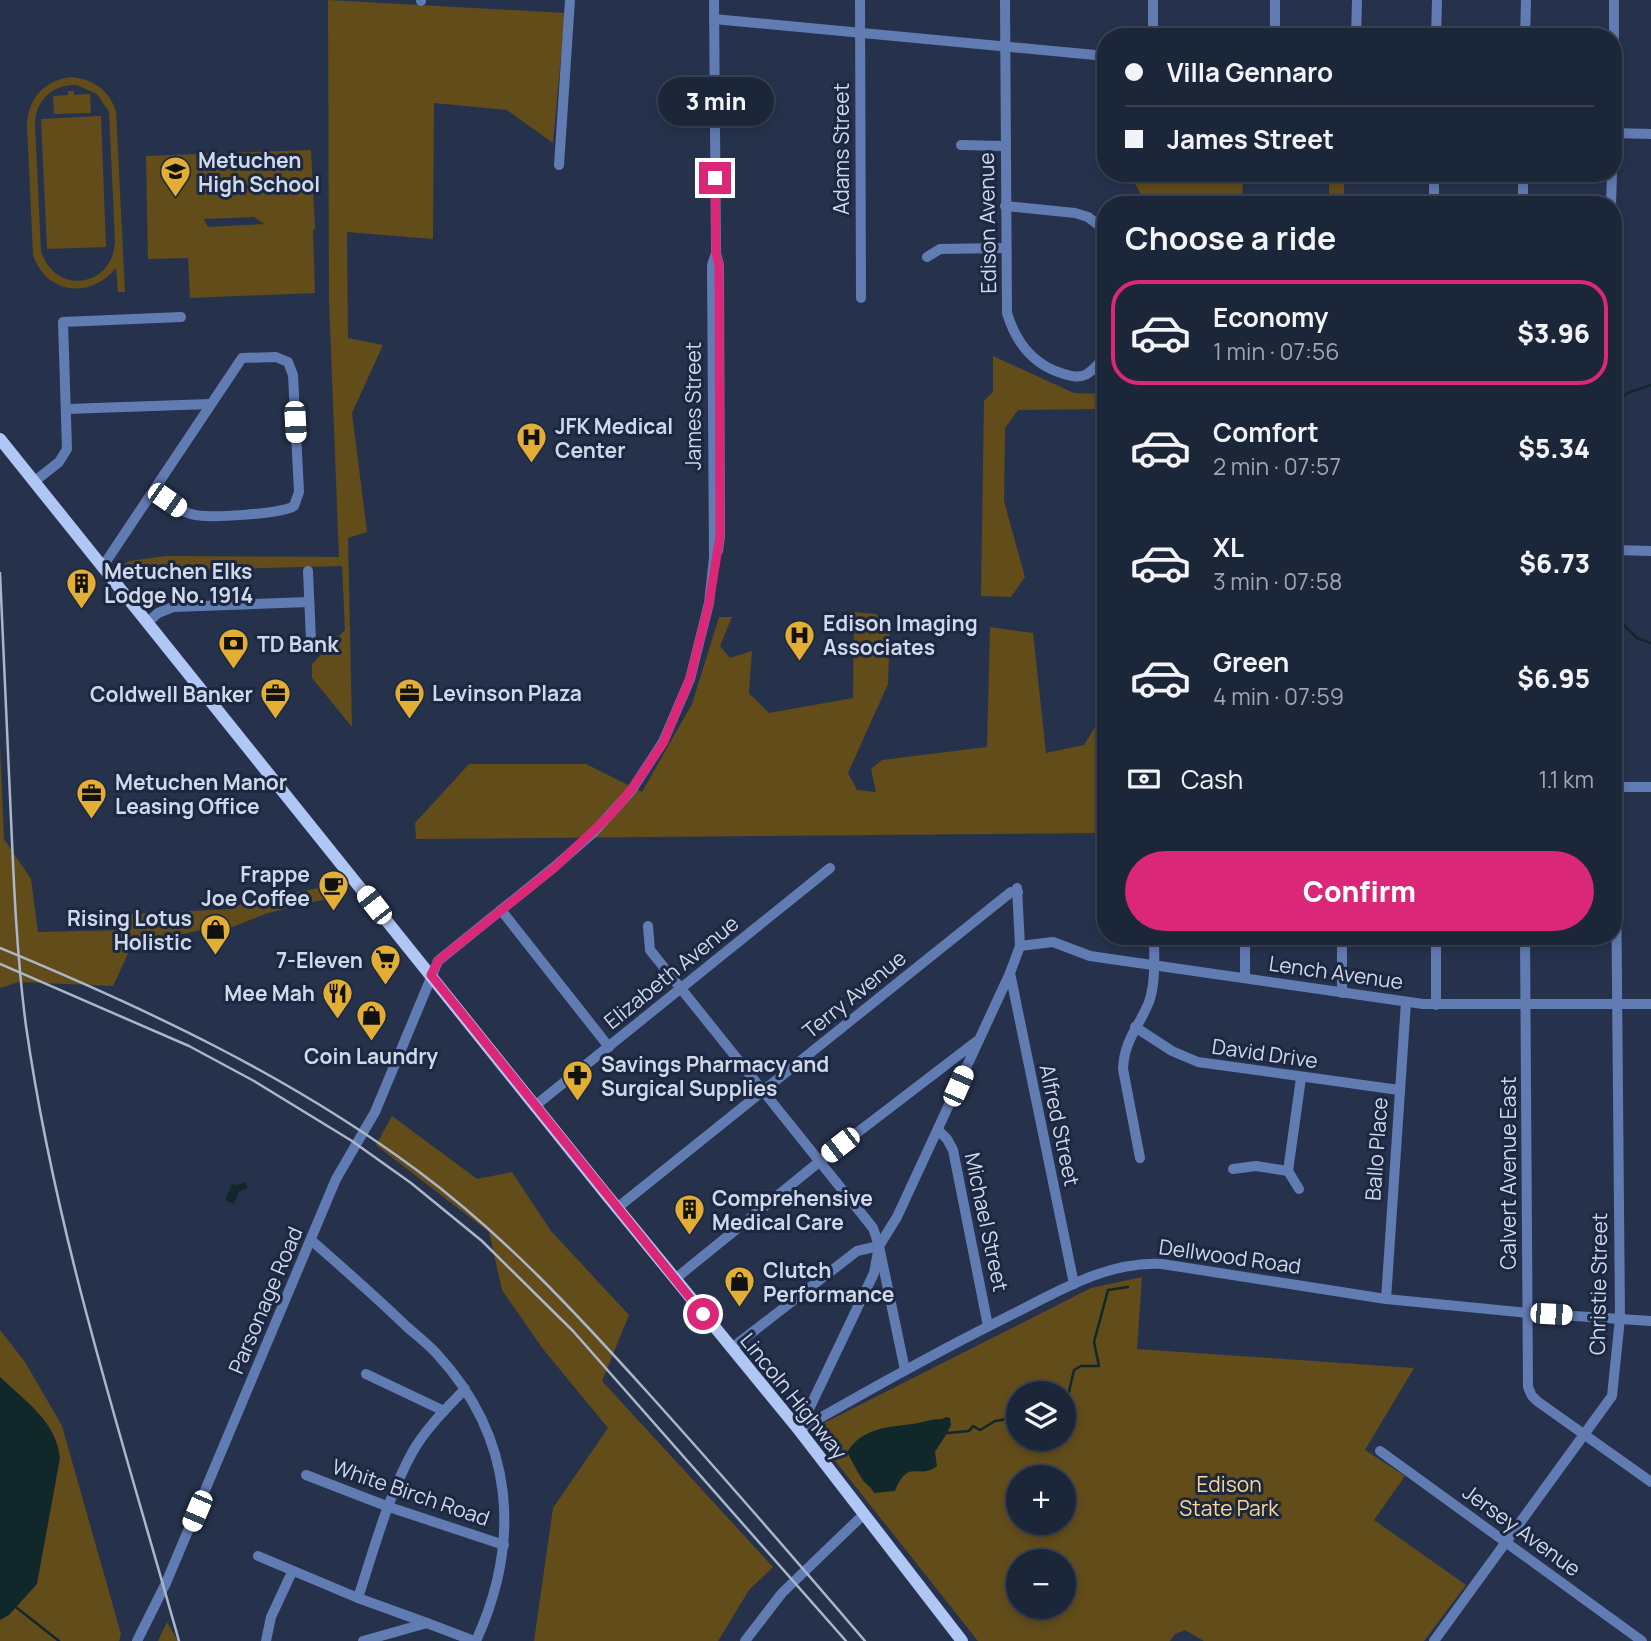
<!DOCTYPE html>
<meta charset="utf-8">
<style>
:root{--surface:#1c2639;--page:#252e41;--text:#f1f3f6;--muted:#a0a5ae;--line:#3a4353;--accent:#db2777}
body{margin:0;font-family:Manrope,sans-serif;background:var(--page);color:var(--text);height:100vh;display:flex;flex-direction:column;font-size:26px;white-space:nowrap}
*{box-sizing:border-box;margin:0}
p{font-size:23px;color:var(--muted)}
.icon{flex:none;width:38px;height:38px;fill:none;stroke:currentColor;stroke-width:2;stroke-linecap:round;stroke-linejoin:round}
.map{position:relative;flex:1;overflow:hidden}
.drawer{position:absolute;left:1097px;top:196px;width:525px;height:749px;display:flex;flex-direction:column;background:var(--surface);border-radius:28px;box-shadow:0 4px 10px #0003,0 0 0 2px var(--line)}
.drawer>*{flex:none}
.banner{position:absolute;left:1097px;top:28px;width:525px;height:154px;border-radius:28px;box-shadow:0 4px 10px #0003,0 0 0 2px var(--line);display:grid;align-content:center;height:154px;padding:0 28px;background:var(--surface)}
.buttons{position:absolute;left:1006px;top:1381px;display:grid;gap:14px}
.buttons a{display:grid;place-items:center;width:70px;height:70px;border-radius:50%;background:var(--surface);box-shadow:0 4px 10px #0003,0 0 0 2px var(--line);font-size:35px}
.end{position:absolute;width:32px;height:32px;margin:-16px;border:9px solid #db2777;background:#fff;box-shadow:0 0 0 4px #fff}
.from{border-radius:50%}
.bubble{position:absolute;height:49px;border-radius:24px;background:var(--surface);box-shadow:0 4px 10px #0003,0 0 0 2px var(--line);font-size:23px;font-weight:800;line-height:49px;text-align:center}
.car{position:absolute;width:21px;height:42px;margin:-21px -10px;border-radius:9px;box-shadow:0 0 5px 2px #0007;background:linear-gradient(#fff 24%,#345 0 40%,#fff 0 76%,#345 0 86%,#fff 0)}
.banner b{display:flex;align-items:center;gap:24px;height:66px;font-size:26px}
.banner b+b{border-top:2px solid var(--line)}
.banner i{width:18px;height:18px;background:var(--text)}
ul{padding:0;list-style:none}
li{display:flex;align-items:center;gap:21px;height:105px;margin:0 14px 10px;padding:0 14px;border:4px solid transparent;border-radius:28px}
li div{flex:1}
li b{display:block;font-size:26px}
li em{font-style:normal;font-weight:800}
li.active{border-color:var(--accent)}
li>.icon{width:63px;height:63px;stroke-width:1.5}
h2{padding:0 28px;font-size:32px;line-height:84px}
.pay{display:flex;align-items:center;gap:18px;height:77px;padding:0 28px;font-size:26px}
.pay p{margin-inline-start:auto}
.cta{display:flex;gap:14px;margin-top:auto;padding:14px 28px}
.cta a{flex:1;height:80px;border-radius:42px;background:var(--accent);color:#fff;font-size:28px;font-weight:800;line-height:80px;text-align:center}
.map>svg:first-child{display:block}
.green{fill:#624c1a;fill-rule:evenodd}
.water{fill:#11282a}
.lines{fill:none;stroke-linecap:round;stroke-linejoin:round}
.stream{stroke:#11282a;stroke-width:2.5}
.minor{stroke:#617bb3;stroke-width:10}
.major{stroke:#b0c6f4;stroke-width:12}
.rail{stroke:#acb6c9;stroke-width:2.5}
.route{stroke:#db2777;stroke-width:9}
.labels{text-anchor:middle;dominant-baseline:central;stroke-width:6;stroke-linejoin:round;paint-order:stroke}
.street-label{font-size:21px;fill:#d0d9ea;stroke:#1c2842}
.poi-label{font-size:21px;font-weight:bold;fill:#d0d9ea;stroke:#1c2842;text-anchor:start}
.park-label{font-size:21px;fill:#fed98b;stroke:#1c2842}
</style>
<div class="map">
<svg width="1651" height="1641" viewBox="0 0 1651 1641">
<rect width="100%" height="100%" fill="#26324c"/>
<!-- green -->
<g class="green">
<polygon points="328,0 565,13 553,143 507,110 434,103 433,239 347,232 348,338 383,345 352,413 367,532 348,538 352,727 312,678 312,664 345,630 342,566 227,569 111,575 129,561 166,556 339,557 329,301"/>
<path d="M71 77C93 79 109 90 116 111L125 292H118L116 268C91 299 47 295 33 255L27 125C28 98 45 80 71 77ZM77 85 97 94 109 112 115 241C113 288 55 296 41 251L35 125C35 100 53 84 77 85Z"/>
<polygon points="68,91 74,91 74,95 90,94 91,113 54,114 53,96 68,95"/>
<polygon points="101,116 106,247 47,249 41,119"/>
<path d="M311 150 315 229 313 230 315 293 190 298 188 258 148 259 146 156ZM254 217 264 224 208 227 204 219Z"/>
<polygon points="1129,173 1243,173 1242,205 1147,205"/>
<rect x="1329" y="173" width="15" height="32"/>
<polygon points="993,356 1074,393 1106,394 1106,409 1018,410 1005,428 1004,501 1025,577 1011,597 981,596 984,401 993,392"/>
<polygon points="854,612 876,614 890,627 888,684 848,773 857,790 876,792 871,769 882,760 987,747 990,627 1033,633 1046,753 1084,745 1106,709 1106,833 416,839 415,823 469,764 586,764 642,792 692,704 719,617 732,617 720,646 730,658 752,651 749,693 769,713 853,698"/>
<polygon points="0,745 4,839 31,879 38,932 123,930 123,924 129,923 128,914 233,909 242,903 339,884 347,894 268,913 214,934 210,928 132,945 113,986 19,982 0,988"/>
<polygon points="392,1116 477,1179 512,1172 551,1231 629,1315 602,1381 773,1567 749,1590 718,1641 534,1641 553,1508 608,1428 543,1349 502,1290 489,1232 376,1145"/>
<path d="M1142 1277 1137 1349 1414 1368 1365 1450 1405 1476 1374 1520 1466 1585 1424 1641H1204L1185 1630 1175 1634 1170 1641H978L821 1443 816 1433 820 1425 1091 1288ZM1018 1393H1064V1438H1018ZM1018 1477H1064V1522H1018ZM1018 1561H1064V1606H1018Z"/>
<polygon points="0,1330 25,1362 62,1426 121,1634 119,1641 0,1641"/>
<polygon points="167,1622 178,1641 158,1641"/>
</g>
<!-- water -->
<g class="water">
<polygon points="245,1182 248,1188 239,1192 234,1204 225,1200 232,1184 236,1185"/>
<path d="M0 1377C24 1400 57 1422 60 1458L37 1584 9 1615 0 1620Z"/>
<path d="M946 1417 950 1418 951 1425 947 1433 935 1452 937 1466C918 1481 909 1457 895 1491L874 1493C871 1486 866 1485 862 1479 857 1471 852 1461 847 1452 867 1421 901 1429 931 1420 937 1418 940 1421 946 1417Z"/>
</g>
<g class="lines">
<!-- stream -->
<g class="stream">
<path d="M1614 408C1618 393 1637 390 1651 385"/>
<polyline points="1614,615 1637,638 1651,643"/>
<polyline points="1064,1402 1068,1396 1074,1370 1081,1366 1099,1366 1094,1342 1108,1290 1128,1287"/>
<polyline points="947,1433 969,1431 973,1426 980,1430 995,1421 1018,1417"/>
<polyline points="17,1608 59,1641"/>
</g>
<!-- minor -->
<g class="minor">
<polyline points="714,0 716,253 719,265 720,536 718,551"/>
<polyline points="860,0 861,298"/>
<path d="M1005 0 1007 313C1016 343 1033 365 1064 374 1071 376 1078 378 1085 375 1092 372 1097 365 1102 360"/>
<polyline points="1275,0 1275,37"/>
<polyline points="421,1 421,0"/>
<polyline points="714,19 1106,56"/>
<polyline points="1153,37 1153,0"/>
<polyline points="1356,37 1357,0"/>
<polyline points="1436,37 1437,0"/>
<polyline points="1525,37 1526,0"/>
<polyline points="1614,48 1614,0"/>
<polyline points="1614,133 1651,134"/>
<polyline points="961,145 1005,146"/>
<polyline points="559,165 570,0"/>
<polyline points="1434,205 1434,173"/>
<polyline points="1523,205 1523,173"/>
<polyline points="1611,205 1612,173"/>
<polyline points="1005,206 1075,213 1088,217 1101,227"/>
<polyline points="927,257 940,249 1005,248"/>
<polyline points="67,409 210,404"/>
<polyline points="35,481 59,462 67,449 63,322 181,317"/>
<polyline points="1614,550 1651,551"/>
<path d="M103 566 242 358 276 357 288 362 293 375 299 492 294 506C283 514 205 519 191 514 177 510 165 499 153 491"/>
<polyline points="308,571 311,640 318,650 330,640"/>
<polyline points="148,622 158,613 173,607 309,602"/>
<polyline points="1614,648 1616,787"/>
<polyline points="1614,787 1651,787"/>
<polyline points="501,910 609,1047"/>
<polyline points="648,926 650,950 873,1228 879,1246 905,1370"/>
<polyline points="1245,936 1245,978"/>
<polyline points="1342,936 1342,993"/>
<polyline points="1525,936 1528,1387 1532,1396 1537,1401 1651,1482"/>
<polyline points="1020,946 1053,942 1090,956 1423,1004 1651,1004"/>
<polyline points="1010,973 1074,1284"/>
<polyline points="1436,1005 1436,936"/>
<polyline points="1135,1027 1172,1051 1198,1062 1399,1090"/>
<polyline points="536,1105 830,868"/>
<polyline points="938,1130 947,1139 953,1150 988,1326"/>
<path d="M1140 1158 1123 1069C1124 1040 1139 1027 1149 1002 1156 982 1154 957 1154 936"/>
<polyline points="1233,1169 1256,1166 1288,1171"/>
<polyline points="1299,1189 1288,1171 1301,1078"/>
<polyline points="617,1208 1011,892 1018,892"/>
<path d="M311 1240C343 1268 375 1296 406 1326 416 1335 428 1344 437 1354 514 1438 522 1540 476 1641"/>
<polyline points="675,1279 819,1162 977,1041"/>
<polyline points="1386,1299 1406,1002"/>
<polyline points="732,1348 857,1251 879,1246"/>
<polyline points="366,1374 444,1411"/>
<path d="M799 1430C867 1391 936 1352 1007 1317 1056 1293 1105 1261 1162 1264L1386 1299 1528 1313 1651 1321"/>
<polyline points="799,1430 874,1273 879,1246 897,1217 1010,973 1020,946 1017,888"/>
<polyline points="1380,1451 1642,1641"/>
<polyline points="306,1475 389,1507 504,1545"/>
<polyline points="258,1556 358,1598 427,1623"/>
<path d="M358 1598C374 1549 388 1496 413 1451 426 1428 447 1408 465 1389"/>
<polyline points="137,1641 166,1583 336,1179 375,1112 438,961 553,868 594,832 631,791 663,742 690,679 709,603 714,558 712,265 716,253"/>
<polyline points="266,1641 271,1617 292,1572"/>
<polyline points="363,1641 427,1623 474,1641"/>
<polyline points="745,1641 782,1593 863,1515"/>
<polyline points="1434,1641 1612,1396 1620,1318 1616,870"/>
</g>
<!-- major -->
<polyline class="major" points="0,439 605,1193 799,1430 962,1641"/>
<!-- rail -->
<g class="rail">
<path d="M0 573C4 655 7 737 11 819 14 888 17 958 26 1026 56 1236 122 1438 179 1641"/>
<path d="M0 948C147 1009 290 1076 418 1171 504 1235 577 1314 649 1394 722 1475 794 1558 865 1641"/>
<polyline points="0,964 189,1046 254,1081 352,1141 411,1183 482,1241 573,1331 846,1641"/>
</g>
</g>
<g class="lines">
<!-- route -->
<polyline class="route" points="703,1314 431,975 438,961 554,868 611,814 631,790 663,743 690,678 709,603 720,536 719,265 716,253 715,178"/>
</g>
<!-- icons -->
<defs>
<symbol id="school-pin" viewBox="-11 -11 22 30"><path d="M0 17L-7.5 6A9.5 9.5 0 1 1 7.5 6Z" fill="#e2af34" stroke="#1c2842"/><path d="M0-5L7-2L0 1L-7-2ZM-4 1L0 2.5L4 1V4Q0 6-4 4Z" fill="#111"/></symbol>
<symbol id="hospital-pin" viewBox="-11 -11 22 30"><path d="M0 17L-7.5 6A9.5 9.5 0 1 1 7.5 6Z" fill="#e2af34" stroke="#1c2842"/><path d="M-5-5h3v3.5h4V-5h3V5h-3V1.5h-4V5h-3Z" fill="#111"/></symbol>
<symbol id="building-pin" viewBox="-11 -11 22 30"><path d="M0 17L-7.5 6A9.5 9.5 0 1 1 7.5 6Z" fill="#e2af34" stroke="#1c2842"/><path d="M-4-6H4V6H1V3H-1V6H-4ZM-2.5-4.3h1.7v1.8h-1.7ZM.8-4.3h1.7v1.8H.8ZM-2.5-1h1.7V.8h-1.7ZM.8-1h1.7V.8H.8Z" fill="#111"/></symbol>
<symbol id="bank-pin" viewBox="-11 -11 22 30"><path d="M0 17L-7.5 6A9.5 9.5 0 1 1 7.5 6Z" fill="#e2af34" stroke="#1c2842"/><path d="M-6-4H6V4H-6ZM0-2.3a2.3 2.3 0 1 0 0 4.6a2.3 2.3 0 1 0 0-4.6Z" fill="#111"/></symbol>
<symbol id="office-pin" viewBox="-11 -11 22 30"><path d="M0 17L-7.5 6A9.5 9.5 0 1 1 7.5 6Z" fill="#e2af34" stroke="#1c2842"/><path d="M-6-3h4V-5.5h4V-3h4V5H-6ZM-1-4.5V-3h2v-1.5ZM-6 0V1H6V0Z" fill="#111"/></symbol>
<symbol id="cafe-pin" viewBox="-11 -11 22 30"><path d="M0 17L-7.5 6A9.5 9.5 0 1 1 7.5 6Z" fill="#e2af34" stroke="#1c2842"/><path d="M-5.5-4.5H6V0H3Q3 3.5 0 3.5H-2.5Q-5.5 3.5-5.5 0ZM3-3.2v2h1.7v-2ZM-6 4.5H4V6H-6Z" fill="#111"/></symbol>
<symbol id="shop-pin" viewBox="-11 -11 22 30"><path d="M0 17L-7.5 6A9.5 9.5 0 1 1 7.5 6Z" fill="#e2af34" stroke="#1c2842"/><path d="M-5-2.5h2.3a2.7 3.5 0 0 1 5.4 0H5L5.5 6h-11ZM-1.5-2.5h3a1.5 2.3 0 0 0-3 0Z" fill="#111"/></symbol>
<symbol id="supermarket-pin" viewBox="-11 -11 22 30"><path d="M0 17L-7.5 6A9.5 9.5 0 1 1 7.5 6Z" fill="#e2af34" stroke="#1c2842"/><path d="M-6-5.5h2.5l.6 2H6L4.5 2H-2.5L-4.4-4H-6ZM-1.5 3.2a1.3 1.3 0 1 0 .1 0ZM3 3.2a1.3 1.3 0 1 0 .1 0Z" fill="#111"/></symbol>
<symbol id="restaurant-pin" viewBox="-11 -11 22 30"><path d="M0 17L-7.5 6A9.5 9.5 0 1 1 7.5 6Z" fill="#e2af34" stroke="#1c2842"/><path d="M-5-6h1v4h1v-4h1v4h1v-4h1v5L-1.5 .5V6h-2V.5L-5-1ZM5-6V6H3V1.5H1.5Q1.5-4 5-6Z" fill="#111"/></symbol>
<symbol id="pharmacy-pin" viewBox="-11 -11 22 30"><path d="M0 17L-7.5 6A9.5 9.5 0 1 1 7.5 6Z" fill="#e2af34" stroke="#1c2842"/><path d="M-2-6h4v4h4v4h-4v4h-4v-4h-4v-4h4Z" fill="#111"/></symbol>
</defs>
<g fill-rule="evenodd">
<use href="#school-pin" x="158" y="154" width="35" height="47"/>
<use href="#hospital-pin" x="514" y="420" width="35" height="47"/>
<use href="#building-pin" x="64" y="566" width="35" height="47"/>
<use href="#hospital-pin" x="782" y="618" width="35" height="47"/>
<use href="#bank-pin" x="216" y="626" width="35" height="47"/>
<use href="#office-pin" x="392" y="676" width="35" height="47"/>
<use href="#office-pin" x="258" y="676" width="35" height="47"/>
<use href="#office-pin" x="74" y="776" width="35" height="47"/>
<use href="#cafe-pin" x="316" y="868" width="35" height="47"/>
<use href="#shop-pin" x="198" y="912" width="35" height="47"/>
<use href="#supermarket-pin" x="368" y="942" width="35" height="47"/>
<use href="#restaurant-pin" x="320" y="976" width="35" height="47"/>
<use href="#shop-pin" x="354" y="998" width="35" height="47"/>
<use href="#pharmacy-pin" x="560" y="1058" width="35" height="47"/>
<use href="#building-pin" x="672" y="1192" width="35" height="47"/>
<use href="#shop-pin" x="722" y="1264" width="35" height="47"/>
</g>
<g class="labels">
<!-- street labels -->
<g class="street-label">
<text transform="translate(841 149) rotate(-90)">Adams Street</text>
<text transform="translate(987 223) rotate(-91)">Edison Avenue</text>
<text transform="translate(693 406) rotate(-90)">James Street</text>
<text transform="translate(671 972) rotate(-39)">Elizabeth Avenue</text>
<text transform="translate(1336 972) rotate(8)">Lench Avenue</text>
<text transform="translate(854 994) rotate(-39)">Terry Avenue</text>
<text transform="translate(1265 1053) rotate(8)">David Drive</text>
<text transform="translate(1060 1125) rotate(78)">Alfred Street</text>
<text transform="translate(1376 1149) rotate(-86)">Ballo Place</text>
<text transform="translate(1508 1173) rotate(-90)">Calvert Avenue East</text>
<text transform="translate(987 1222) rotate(78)">Michael Street</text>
<text transform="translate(1230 1256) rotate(8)">Dellwood Road</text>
<text transform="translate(1598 1284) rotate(-89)">Christie Street</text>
<text transform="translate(265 1300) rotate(-67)">Parsonage Road</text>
<text transform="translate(794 1396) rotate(51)">Lincoln Highway</text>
<text transform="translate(411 1492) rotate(19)">White Birch Road</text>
<text transform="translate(1522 1530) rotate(36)">Jersey Avenue</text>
</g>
<!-- poi labels -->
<g class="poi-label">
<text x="198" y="160">Metuchen<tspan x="198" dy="24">High School</tspan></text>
<text x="555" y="426">JFK Medical<tspan x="555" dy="24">Center</tspan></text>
<text x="104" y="571">Metuchen Elks<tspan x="104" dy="24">Lodge No. 1914</tspan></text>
<text x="823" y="623">Edison Imaging<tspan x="823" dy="24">Associates</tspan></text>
<text x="257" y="644">TD Bank</text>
<text x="432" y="693">Levinson Plaza</text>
<text x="253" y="694" text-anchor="end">Coldwell Banker</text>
<text x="115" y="782">Metuchen Manor<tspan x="115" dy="24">Leasing Office</tspan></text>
<text x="310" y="874" text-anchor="end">Frappe<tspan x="310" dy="24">Joe Coffee</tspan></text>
<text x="192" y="918" text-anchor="end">Rising Lotus<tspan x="192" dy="24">Holistic</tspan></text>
<text x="363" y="960" text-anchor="end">7-Eleven</text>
<text x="315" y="993" text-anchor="end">Mee Mah</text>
<text x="371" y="1056" text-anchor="middle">Coin Laundry</text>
<text x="601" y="1064">Savings Pharmacy and<tspan x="601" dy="24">Surgical Supplies</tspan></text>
<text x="712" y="1198">Comprehensive<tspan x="712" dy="24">Medical Care</tspan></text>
<text x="763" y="1270">Clutch<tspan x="763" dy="24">Performance</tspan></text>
</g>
<!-- park labels -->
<g class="park-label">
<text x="1229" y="1484">Edison<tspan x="1229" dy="24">State Park</tspan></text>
</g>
</g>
</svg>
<div class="buttons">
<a><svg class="icon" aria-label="layers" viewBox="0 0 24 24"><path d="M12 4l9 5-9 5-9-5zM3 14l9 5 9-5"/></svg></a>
<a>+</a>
<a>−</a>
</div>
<i class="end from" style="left:703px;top:1314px"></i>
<i class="end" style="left:715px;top:178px"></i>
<div class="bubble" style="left:658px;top:77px;width:116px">3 min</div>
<i class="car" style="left:295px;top:422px;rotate:177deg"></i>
<i class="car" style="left:167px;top:500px;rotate:125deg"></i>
<i class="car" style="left:374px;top:905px;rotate:322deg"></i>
<i class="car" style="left:958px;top:1086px;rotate:24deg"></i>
<i class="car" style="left:840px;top:1145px;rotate:232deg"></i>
<i class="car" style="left:1551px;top:1314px;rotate:93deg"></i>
<i class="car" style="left:197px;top:1511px;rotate:203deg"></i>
<div class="banner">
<b><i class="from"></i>Villa Gennaro</b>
<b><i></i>James Street</b>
</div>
<section class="drawer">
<h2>Choose a ride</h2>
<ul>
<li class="active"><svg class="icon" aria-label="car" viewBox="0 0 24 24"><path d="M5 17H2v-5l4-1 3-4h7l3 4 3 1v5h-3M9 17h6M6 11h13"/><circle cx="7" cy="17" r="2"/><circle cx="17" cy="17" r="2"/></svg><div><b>Economy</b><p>1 min · 07:56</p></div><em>$3.96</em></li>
<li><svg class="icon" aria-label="car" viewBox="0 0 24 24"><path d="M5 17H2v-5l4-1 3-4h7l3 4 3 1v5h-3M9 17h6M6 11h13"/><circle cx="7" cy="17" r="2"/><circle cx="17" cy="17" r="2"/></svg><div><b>Comfort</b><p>2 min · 07:57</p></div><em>$5.34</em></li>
<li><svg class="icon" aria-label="car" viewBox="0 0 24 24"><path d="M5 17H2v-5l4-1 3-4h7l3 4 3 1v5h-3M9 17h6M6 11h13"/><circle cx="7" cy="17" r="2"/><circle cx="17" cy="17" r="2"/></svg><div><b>XL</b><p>3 min · 07:58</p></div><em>$6.73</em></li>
<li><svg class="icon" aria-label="car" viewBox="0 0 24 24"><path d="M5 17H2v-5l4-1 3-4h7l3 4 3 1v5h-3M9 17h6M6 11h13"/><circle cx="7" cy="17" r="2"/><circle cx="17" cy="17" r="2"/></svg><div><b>Green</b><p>4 min · 07:59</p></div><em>$6.95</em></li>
</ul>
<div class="pay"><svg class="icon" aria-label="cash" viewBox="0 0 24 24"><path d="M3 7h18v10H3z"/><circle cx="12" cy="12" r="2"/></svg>Cash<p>1.1 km</p></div>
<div class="cta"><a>Confirm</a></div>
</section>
</div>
